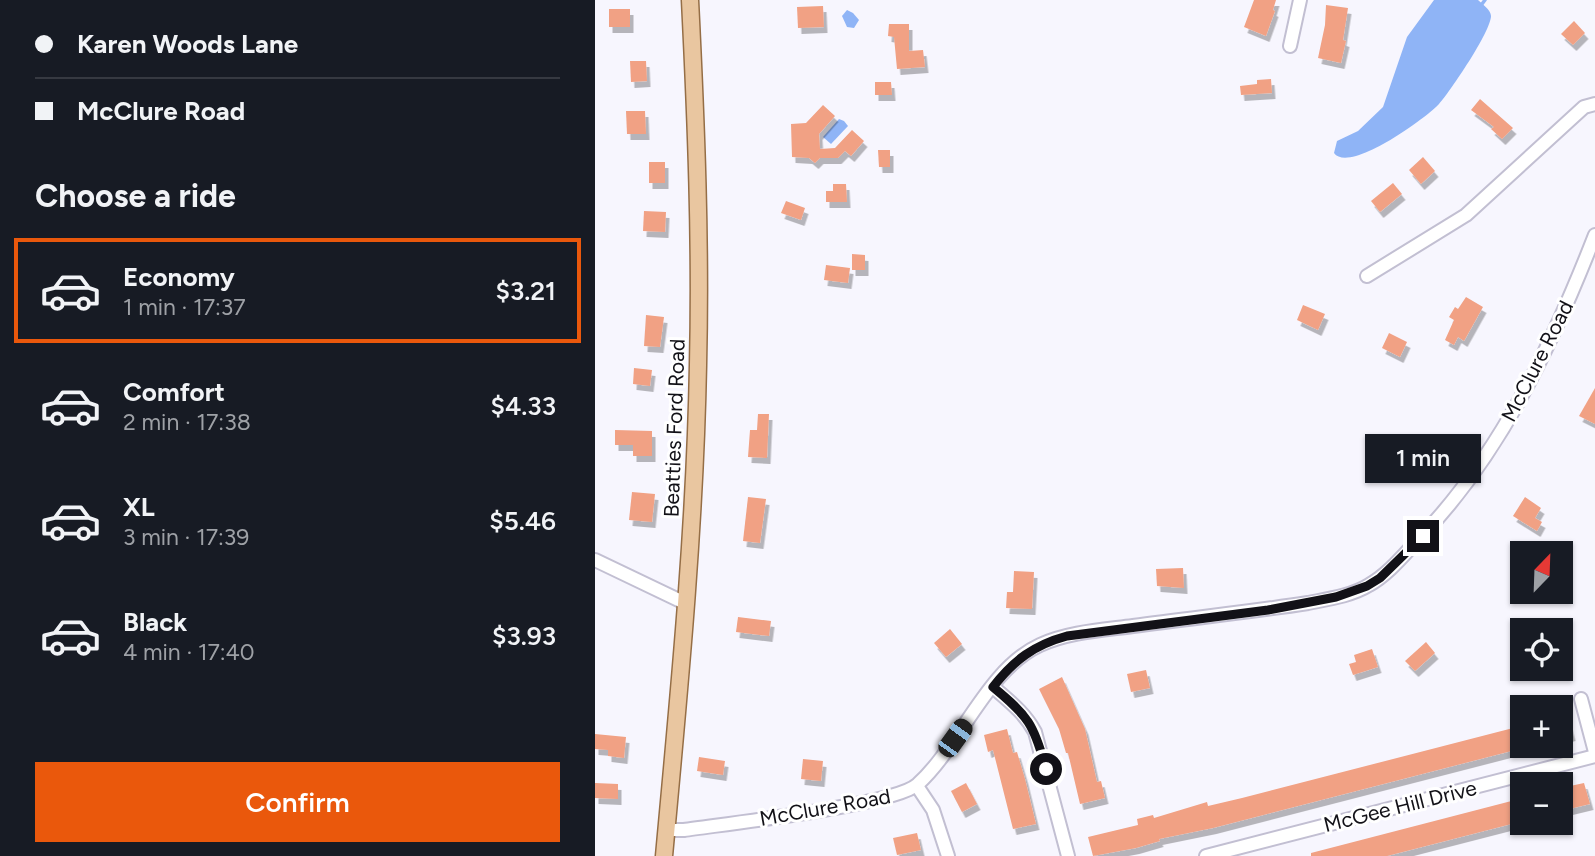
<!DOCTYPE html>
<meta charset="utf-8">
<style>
:root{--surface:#171b24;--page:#20242c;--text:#f1f3f6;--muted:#9ea1a6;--line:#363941;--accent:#ea580c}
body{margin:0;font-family:Figtree,sans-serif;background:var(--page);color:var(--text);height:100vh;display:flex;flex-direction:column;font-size:26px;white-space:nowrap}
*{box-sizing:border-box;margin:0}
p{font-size:23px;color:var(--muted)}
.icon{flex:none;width:38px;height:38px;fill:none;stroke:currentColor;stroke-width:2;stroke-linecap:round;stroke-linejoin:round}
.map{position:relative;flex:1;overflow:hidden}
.side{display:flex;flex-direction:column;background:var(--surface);width:595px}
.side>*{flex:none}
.top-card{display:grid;align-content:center;height:154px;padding:0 35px;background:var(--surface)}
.needle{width:46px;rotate:23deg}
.fabs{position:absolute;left:915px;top:541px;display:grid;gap:14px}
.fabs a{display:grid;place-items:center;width:63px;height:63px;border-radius:0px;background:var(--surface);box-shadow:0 2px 5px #0004;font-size:35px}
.end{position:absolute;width:32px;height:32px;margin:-16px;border:9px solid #121117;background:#fff;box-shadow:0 0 0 4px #fff}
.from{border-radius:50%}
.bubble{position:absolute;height:49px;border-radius:0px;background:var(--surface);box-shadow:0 2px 5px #0004;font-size:23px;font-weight:600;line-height:49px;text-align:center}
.car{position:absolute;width:21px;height:42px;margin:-21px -10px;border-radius:9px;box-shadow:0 0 5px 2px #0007;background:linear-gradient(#222 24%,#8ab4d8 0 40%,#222 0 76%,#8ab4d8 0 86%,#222 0)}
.top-card b{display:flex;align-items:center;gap:24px;height:66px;font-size:26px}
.top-card b+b{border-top:2px solid var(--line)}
.top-card i{width:18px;height:18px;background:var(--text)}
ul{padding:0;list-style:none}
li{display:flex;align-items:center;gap:21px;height:105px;margin:0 14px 10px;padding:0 21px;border:4px solid transparent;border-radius:0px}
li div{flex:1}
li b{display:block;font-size:26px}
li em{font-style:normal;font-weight:600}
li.on{border-color:var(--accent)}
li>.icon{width:63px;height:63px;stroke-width:1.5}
h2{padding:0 35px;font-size:32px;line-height:84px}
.action{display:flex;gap:14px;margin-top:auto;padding:14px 35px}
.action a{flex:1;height:80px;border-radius:0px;background:var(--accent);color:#fff;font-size:28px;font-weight:600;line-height:80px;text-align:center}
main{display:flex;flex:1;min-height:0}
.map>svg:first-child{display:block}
.water{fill:#8fb4f6}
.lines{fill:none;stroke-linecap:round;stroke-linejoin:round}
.stream{stroke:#8fb4f6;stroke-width:3.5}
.building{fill:#f1a184;filter:url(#shadow)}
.minor-casing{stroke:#c2bfd2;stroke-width:16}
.major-casing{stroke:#956e46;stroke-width:19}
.minor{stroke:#fff;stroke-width:12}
.major{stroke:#e9c6a0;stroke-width:16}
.route{stroke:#121117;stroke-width:9}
.labels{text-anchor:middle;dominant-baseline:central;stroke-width:6;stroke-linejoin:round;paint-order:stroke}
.street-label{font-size:21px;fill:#121117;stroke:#fff}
</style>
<main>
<section class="side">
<div class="top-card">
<b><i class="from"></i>Karen Woods Lane</b>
<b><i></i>McClure Road</b>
</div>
<h2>Choose a ride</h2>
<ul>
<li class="on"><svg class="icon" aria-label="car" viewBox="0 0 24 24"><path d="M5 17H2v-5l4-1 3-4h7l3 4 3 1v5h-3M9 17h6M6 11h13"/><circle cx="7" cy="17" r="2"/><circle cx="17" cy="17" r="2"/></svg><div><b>Economy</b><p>1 min · 17:37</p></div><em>$3.21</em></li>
<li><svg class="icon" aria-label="car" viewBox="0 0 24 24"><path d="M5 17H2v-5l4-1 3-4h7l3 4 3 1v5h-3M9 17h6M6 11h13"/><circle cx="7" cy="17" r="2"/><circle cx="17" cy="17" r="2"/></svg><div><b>Comfort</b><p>2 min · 17:38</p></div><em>$4.33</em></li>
<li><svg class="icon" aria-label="car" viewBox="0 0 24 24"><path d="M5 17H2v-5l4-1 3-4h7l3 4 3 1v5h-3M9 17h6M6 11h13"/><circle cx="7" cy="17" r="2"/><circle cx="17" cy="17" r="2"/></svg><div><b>XL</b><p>3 min · 17:39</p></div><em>$5.46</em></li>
<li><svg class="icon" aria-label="car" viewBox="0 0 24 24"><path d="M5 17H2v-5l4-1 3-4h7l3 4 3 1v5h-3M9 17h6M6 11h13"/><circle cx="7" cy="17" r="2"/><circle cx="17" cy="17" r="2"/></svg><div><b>Black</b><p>4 min · 17:40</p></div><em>$3.93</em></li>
</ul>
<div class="action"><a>Confirm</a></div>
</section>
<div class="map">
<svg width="1000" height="856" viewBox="0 0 1000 856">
<defs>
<filter id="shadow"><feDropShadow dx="3.5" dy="6" stdDeviation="0" flood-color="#0004"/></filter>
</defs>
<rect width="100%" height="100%" fill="#f7f6fe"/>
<!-- water -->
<g class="water">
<path d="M839 0H883C887 4 896 10 896 16 896 31 855 92 844 104 830 119 754 174 739 153L742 141 763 131 788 107 812 37Z"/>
<polygon points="252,10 258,13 264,20 259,28 252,27 247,16"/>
<polygon points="244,119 249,121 253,126 236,144 228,137"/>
</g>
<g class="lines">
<!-- stream -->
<polyline class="stream" points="887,4 890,0"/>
</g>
<!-- building -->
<g class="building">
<polygon points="659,0 681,0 678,10 680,11 671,36 649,27"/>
<polygon points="731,5 753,8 748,40 751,41 746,63 723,58 730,25"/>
<polygon points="228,6 229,27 203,28 202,7"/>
<rect x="14" y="9" width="21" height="18"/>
<polygon points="979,21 990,33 978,45 966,34"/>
<polygon points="294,24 314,24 314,51 328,50 330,67 302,69 299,37 293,36"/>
<polygon points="35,61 51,61 52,81 36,82"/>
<polygon points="676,79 677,93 646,95 645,86 662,84 662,80"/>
<polygon points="280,82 296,82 297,95 280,95"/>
<polygon points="885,99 918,128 907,139 896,129 899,127 876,110"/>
<polygon points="228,105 240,116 224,134 225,149 240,148 257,130 269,141 256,156 250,151 243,158 225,158 220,163 214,158 197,157 196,124 211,123"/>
<polygon points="31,111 50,111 51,134 32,134"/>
<polygon points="283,150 295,150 295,167 284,167"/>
<polygon points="828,157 840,171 826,184 814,170"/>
<rect x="54" y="162" width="16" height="21"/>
<polygon points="798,183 807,194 785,212 776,201"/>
<polygon points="238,184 251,184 252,202 231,202 231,191 238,191"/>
<polygon points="191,201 210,208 206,220 186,213"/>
<polygon points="49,211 71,212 70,232 48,231"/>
<polygon points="257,254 270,255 270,270 257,270"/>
<polygon points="231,265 255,268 253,283 229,280"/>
<polygon points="871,297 888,307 869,341 863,337 859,345 850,340 859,320 854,317 860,307 863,309"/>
<polygon points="708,305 730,314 723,330 702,320"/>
<polygon points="51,315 69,317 65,347 49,346"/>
<polygon points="794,333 812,342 805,357 787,348"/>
<polygon points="39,368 57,370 55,386 38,384"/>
<polygon points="1000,388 1000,424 984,416"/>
<polygon points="163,414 174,414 172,458 153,457 155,430 162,430"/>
<polygon points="20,430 57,431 57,456 38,456 38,445 20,445"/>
<polygon points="37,492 60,494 57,522 34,520"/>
<polygon points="153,497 171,499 165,543 148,541"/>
<polygon points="930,497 946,508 940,518 947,522 942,531 918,516"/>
<polygon points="588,568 589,588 562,586 561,569"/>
<polygon points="419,571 439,572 437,609 411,608 412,592 418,592"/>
<polygon points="143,617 176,621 174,636 141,632"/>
<polygon points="355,629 367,644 351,657 339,643"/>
<polygon points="831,642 840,653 820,671 810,661"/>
<polygon points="777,649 783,667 758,675 754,664 761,662 759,655"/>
<polygon points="551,670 555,688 536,692 532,674"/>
<polygon points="467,677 490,729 502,782 506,781 510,798 485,804 473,753 471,753 464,729 444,689"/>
<polygon points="966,705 969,705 977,735 966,738"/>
<polygon points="922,727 928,748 618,828 564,839 565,841 541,848 498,856 493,837 543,825 542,819 558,815 559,818 612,802 613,806 647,798"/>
<polygon points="412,729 418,753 422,752 430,779 441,824 418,829 398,750 393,752 389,735"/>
<polygon points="0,734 31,737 29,758 13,756 13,750 0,749"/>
<polygon points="104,757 130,761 128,775 102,771"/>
<polygon points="208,759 228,761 226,781 206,779"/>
<polygon points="0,783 23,784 23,799 0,798"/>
<polygon points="371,783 382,804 367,812 356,791"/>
<polygon points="989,783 995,804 966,811 966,788"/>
<polygon points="928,798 928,821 792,856 716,856 716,853"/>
<polygon points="322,833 326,850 302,855 298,838"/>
</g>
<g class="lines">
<defs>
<g id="minor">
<polyline points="695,46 705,0"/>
<polyline points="772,276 871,215 989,107 1000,104"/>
<polyline points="0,560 92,604"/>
<path d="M398 687C414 701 430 713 440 732L473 856"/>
<polyline points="986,699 1000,752"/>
<polyline points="322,786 338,810 353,856"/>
<path d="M71 830H89C129 824 301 805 323 784 365 746 392 669 445 645 473 632 508 630 538 626 596 618 655 612 713 603 733 599 756 596 774 585 792 575 807 557 821 542 905 456 957 345 1000 235"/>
<polyline points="611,856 1000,756"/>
</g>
<path id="major" d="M69 856C84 693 100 529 103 365 106 243 101 121 95 0"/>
</defs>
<!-- minor casing -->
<use href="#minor" class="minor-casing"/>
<!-- major casing -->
<use href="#major" class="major-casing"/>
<!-- minor -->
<use href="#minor" class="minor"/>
<!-- major -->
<use href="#major" class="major"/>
</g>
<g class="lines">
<!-- route -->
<path class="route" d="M451 769C439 724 433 716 398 687 419 660 439 645 472 636L673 610 741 597 772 586 785 578 828 536"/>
</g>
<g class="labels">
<!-- street labels -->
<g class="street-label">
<text transform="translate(942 361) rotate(-63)">McClure Road</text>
<text transform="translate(79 428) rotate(-88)">Beatties Ford Road</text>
<text transform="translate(805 806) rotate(-14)">McGee Hill Drive</text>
<text transform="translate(230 807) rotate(-10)">McClure Road</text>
</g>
</g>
</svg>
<div class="fabs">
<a><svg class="needle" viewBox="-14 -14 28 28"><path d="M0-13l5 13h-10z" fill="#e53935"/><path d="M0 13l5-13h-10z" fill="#9ea1a6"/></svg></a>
<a><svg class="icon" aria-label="locate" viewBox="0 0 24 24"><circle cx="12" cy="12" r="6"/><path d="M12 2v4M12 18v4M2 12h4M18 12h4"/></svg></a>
<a>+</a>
<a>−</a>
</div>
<i class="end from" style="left:451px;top:769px"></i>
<i class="end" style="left:828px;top:536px"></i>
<div class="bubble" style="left:770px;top:434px;width:116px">1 min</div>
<i class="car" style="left:360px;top:738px;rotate:36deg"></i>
</div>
</main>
